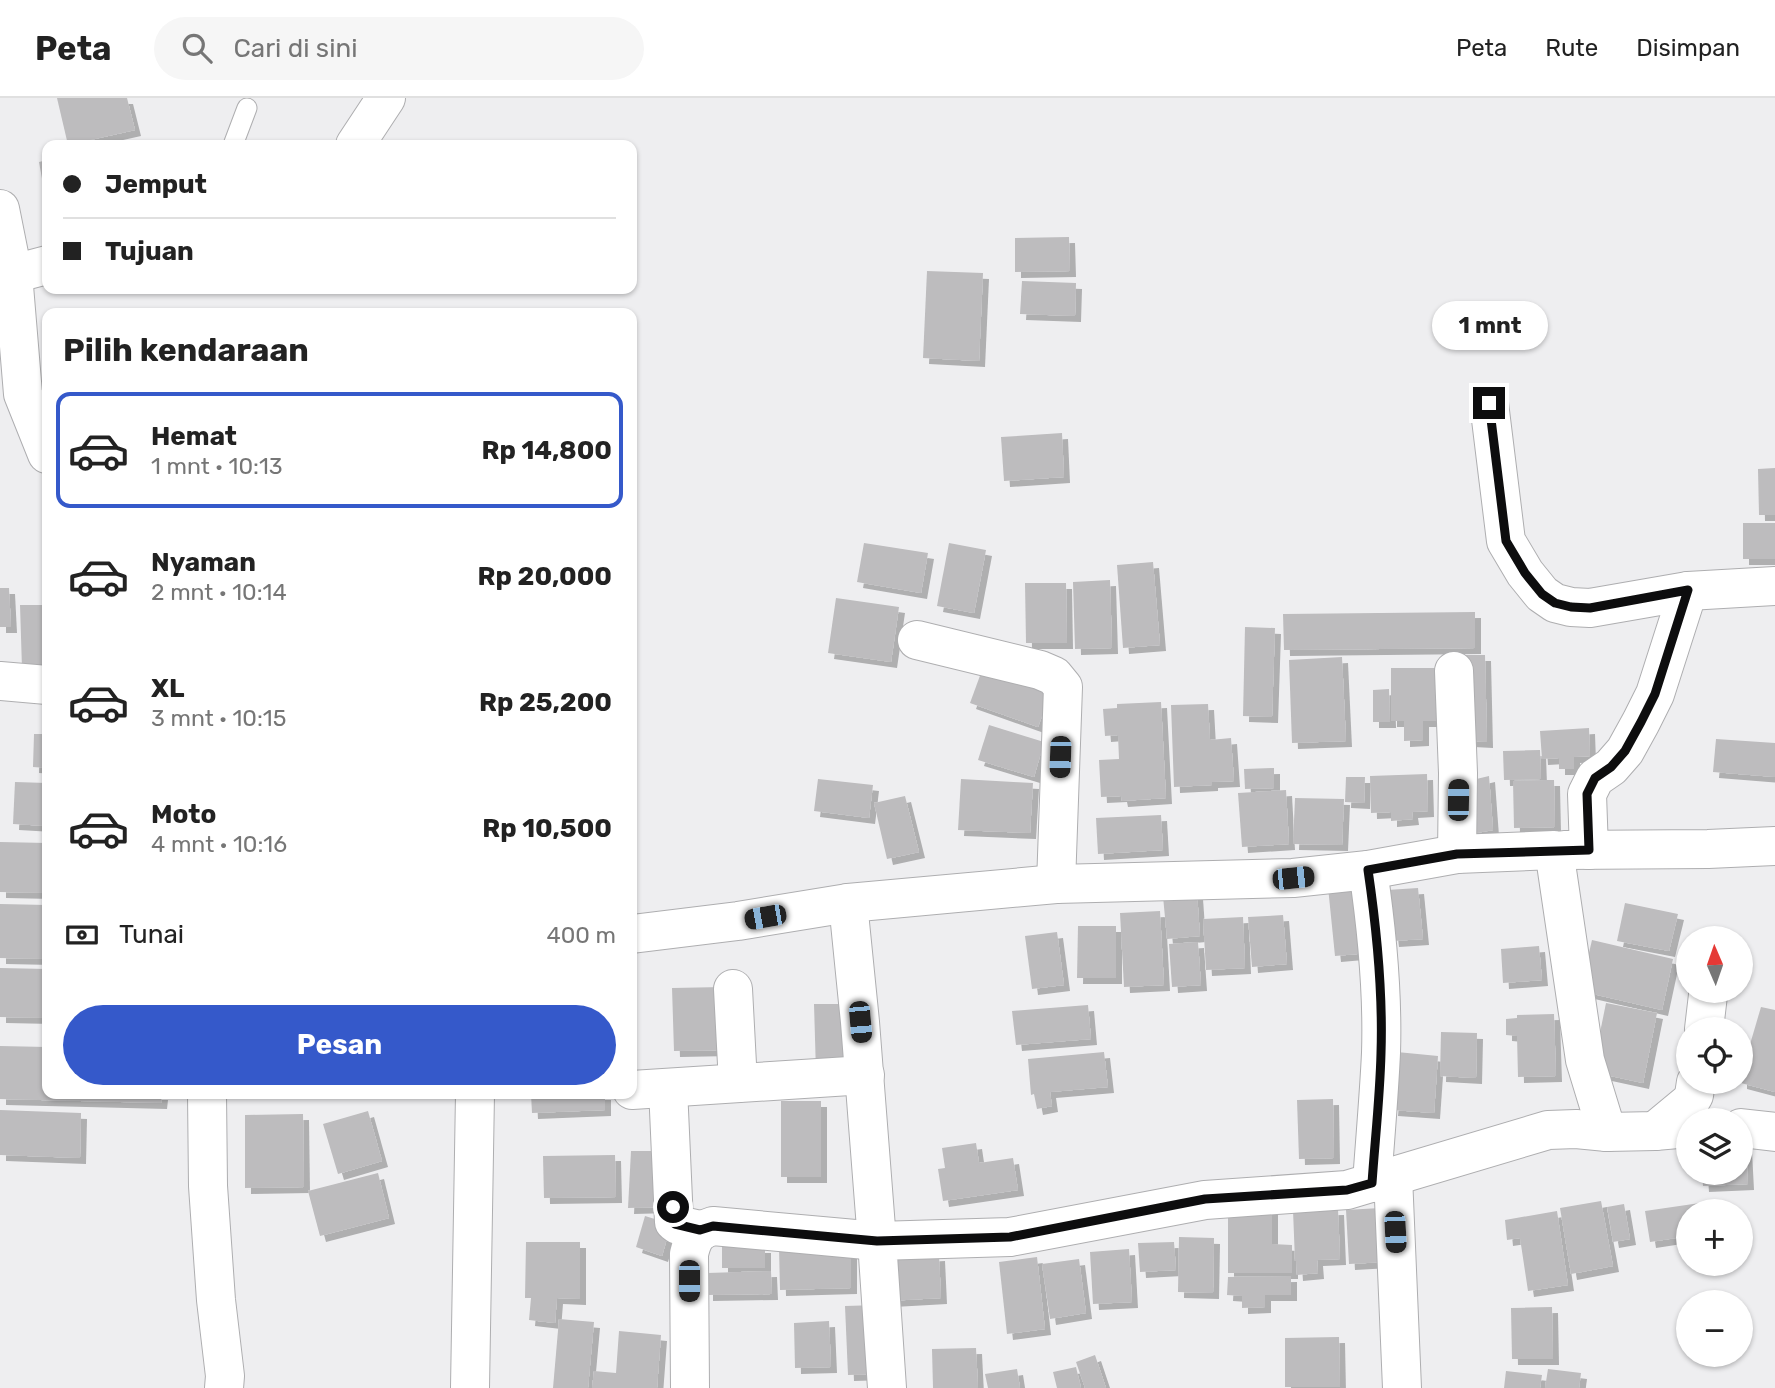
<!DOCTYPE html>
<html lang="id">
<meta charset="utf-8">
<style>
:root{--surface:#fff;--page:#f6f6f6;--text:#222;--muted:#767676;--line:#e0e0e0;--accent:#3559ca}
body{margin:0;font-family:Rubik,sans-serif;background:var(--page);color:var(--text);height:100vh;display:flex;flex-direction:column;font-size:26px;white-space:nowrap}
*{box-sizing:border-box;margin:0}
p{font-size:23px;color:var(--muted)}
.icon{flex:none;width:38px;height:38px;fill:none;stroke:currentColor;stroke-width:2;stroke-linecap:round;stroke-linejoin:round}
.map{position:relative;flex:1;overflow:hidden}
.drawer{position:absolute;left:42px;top:210px;width:595px;height:791px;display:flex;flex-direction:column;background:var(--surface);border-radius:14px;box-shadow:0 2px 5px #0004}
.drawer>*{flex:none}
.hud{position:absolute;left:42px;top:42px;width:595px;height:154px;border-radius:14px;box-shadow:0 2px 5px #0004;display:grid;align-content:center;height:154px;padding:0 21px;background:var(--surface)}
.needle{width:46px;rotate:358deg}
.buttons{position:absolute;left:1676px;top:828px;display:grid;gap:14px}
.buttons a{display:grid;place-items:center;width:77px;height:77px;border-radius:50%;background:var(--surface);box-shadow:0 2px 5px #0004;font-size:35px}
.end{position:absolute;width:32px;height:32px;margin:-16px;border:9px solid #0d0d0e;background:#fff;box-shadow:0 0 0 4px #fff}
.from{border-radius:50%}
.bubble{position:absolute;height:49px;border-radius:24px;background:var(--surface);box-shadow:0 2px 5px #0004;font-size:23px;font-weight:700;line-height:49px;text-align:center}
.car{position:absolute;width:21px;height:42px;margin:-21px -10px;border-radius:9px;box-shadow:0 0 5px 2px #0007;background:linear-gradient(#222 24%,#8ab4d8 0 40%,#222 0 76%,#8ab4d8 0 86%,#222 0)}
.hud b{display:flex;align-items:center;gap:24px;height:66px;font-size:26px}
.hud b+b{border-top:2px solid var(--line)}
.hud i{width:18px;height:18px;background:var(--text)}
ul{padding:0;list-style:none}
li{display:flex;align-items:center;gap:21px;height:116px;margin:0 14px 10px;padding:0 7px;border:4px solid transparent;border-radius:14px}
li div{flex:1}
li b{display:block;font-size:26px}
li em{font-style:normal;font-weight:700}
li.selected{border-color:var(--accent)}
li>.icon{width:63px;height:63px;stroke-width:1.5}
h2{padding:0 21px;font-size:32px;line-height:84px}
.pay{display:flex;align-items:center;gap:18px;height:77px;padding:0 21px;font-size:26px}
.pay p{margin-inline-start:auto}
.action{display:flex;gap:14px;margin-top:auto;padding:14px 21px}
.action a{flex:1;height:80px;border-radius:42px;background:var(--accent);color:#fff;font-size:28px;font-weight:700;line-height:80px;text-align:center}
header{display:flex;align-items:center;gap:42px;box-sizing:border-box;height:98px;padding:0 35px;background:var(--surface);border-bottom:2px solid var(--line)}
header strong{font-size:33px}
nav{display:flex;gap:38px;margin-inline-start:auto;font-size:24px}
.search{width:490px;height:63px;background:var(--page);display:flex;align-items:center;gap:18px;box-sizing:border-box;padding:0 24px;border-radius:38px;color:var(--muted);font-size:26px}
.map>svg:first-child{display:block}
.building{fill:#bdbcbe;filter:url(#shadow)}
.lines{fill:none;stroke-linecap:round;stroke-linejoin:round}
.service-casing{stroke:#aeaeb0;stroke-width:21}
.minor-casing{stroke:#aeaeb0;stroke-width:40}
.service{stroke:#fff;stroke-width:19}
.minor{stroke:#fff;stroke-width:38}
.route{stroke:#0d0d0e;stroke-width:9}
</style>
<header>
<strong>Peta</strong>
<div class="search"><svg class="icon" aria-label="search" viewBox="0 0 24 24"><circle cx="10" cy="10" r="6"/><path d="M15 15l6 6"/></svg>Cari di sini</div>
<nav><a>Peta</a><a>Rute</a><a>Disimpan</a></nav>
</header>
<div class="map">
<svg width="1775" height="1290" viewBox="0 0 1775 1290">
<defs>
<filter id="shadow"><feDropShadow dx="6" dy="6" stdDeviation="0" flood-color="#0004"/></filter>
</defs>
<rect width="100%" height="100%" fill="#eeeef0"/>
<!-- building -->
<g class="building">
<polygon points="57,0 127,0 135,32 68,47"/>
<polygon points="47,62 47,103 46,103 39,64"/>
<polygon points="1069,139 1070,173 1015,174 1015,140"/>
<polygon points="927,173 983,175 979,263 923,260"/>
<polygon points="1022,183 1076,185 1075,218 1020,216"/>
<polygon points="1062,335 1064,379 1004,383 1001,339"/>
<polygon points="1775,370 1775,417 1759,417 1758,371"/>
<rect x="1743" y="425" width="32" height="36"/>
<polygon points="864,445 928,455 921,495 857,484"/>
<polygon points="949,445 986,452 974,515 937,508"/>
<polygon points="1153,464 1160,547 1123,550 1117,467"/>
<polygon points="1110,482 1112,550 1075,551 1073,484"/>
<polygon points="1025,485 1066,485 1067,545 1026,545"/>
<polygon points="0,490 9,490 11,529 0,529"/>
<polygon points="836,500 899,509 891,564 828,555"/>
<polygon points="20,507 47,507 47,569 22,570"/>
<polygon points="1475,514 1475,550 1284,552 1283,516"/>
<polygon points="1245,529 1275,530 1272,619 1243,618"/>
<polygon points="1466,557 1485,557 1487,644 1468,643"/>
<polygon points="1342,559 1346,643 1292,645 1289,562"/>
<polygon points="985,564 1053,588 1038,629 970,605"/>
<polygon points="1391,570 1440,570 1440,623 1423,623 1423,642 1404,643 1404,623 1391,623"/>
<polygon points="1389,591 1390,624 1373,624 1373,592"/>
<polygon points="1161,604 1166,700 1122,703 1121,698 1101,699 1099,662 1119,661 1118,637 1105,638 1103,611 1117,610 1117,606"/>
<polygon points="1208,606 1210,642 1231,640 1234,683 1212,684 1212,687 1174,689 1171,607"/>
<polygon points="989,627 1044,644 1034,679 978,662"/>
<polygon points="1589,630 1590,658 1574,659 1574,671 1559,671 1559,660 1542,661 1540,633"/>
<polygon points="34,636 47,636 47,670 33,669"/>
<polygon points="1716,641 1775,645 1775,679 1713,674"/>
<polygon points="1540,652 1541,681 1504,682 1503,653"/>
<polygon points="1274,670 1274,690 1245,691 1244,671"/>
<polygon points="1427,676 1428,713 1412,714 1413,721 1391,723 1391,714 1371,715 1370,678"/>
<polygon points="1489,678 1493,732 1471,736 1468,683"/>
<polygon points="1346,679 1365,679 1364,705 1345,704"/>
<polygon points="818,681 873,687 869,720 814,713"/>
<polygon points="961,681 1033,685 1030,735 958,732"/>
<polygon points="1547,682 1554,682 1555,729 1514,730 1513,683"/>
<polygon points="15,684 47,685 47,728 13,726"/>
<polygon points="1286,692 1289,746 1242,749 1238,695"/>
<polygon points="905,698 919,754 887,761 874,705"/>
<polygon points="1295,700 1344,701 1342,747 1293,746"/>
<polygon points="1161,717 1163,752 1098,756 1096,720"/>
<polygon points="0,744 47,745 47,795 0,794"/>
<polygon points="1362,786 1369,855 1335,858 1328,789"/>
<polygon points="1418,790 1423,841 1393,843 1387,792"/>
<polygon points="1197,795 1200,838 1167,841 1163,798"/>
<polygon points="1625,805 1678,816 1669,853 1617,843"/>
<polygon points="0,806 47,807 47,861 0,860"/>
<polygon points="1160,813 1164,887 1124,889 1120,815"/>
<polygon points="1283,817 1287,866 1252,869 1248,819"/>
<polygon points="1243,819 1245,870 1206,872 1203,821"/>
<polygon points="1078,828 1116,828 1116,880 1077,880"/>
<polygon points="1057,834 1064,887 1032,891 1025,838"/>
<polygon points="1592,842 1673,861 1662,912 1580,893"/>
<polygon points="1198,844 1201,887 1172,889 1169,846"/>
<polygon points="1539,848 1542,882 1503,885 1501,851"/>
<polygon points="0,870 47,871 47,920 0,919"/>
<polygon points="723,889 725,952 674,953 672,890"/>
<polygon points="1606,905 1657,915 1643,985 1592,974"/>
<polygon points="814,906 848,906 849,974 816,974"/>
<polygon points="1088,907 1091,941 1016,947 1012,913"/>
<polygon points="1761,909 1775,912 1775,994 1741,985 1741,977"/>
<polygon points="1554,916 1556,978 1518,979 1517,938 1506,937 1506,921 1517,920 1517,917"/>
<polygon points="1441,934 1477,935 1476,980 1440,978"/>
<polygon points="0,948 47,949 47,996 162,996 161,1005 0,1001"/>
<polygon points="1104,954 1108,989 1050,994 1052,1008 1037,1011 1034,996 1031,997 1028,961"/>
<polygon points="1397,954 1438,958 1434,1015 1392,1012"/>
<polygon points="531,996 605,996 605,1012 532,1015"/>
<polygon points="1333,1001 1334,1060 1299,1061 1297,1002"/>
<rect x="781" y="1003" width="40" height="76"/>
<polygon points="0,1012 81,1015 80,1060 0,1057"/>
<polygon points="368,1013 382,1063 338,1076 323,1026"/>
<polygon points="303,1016 304,1089 245,1090 245,1017"/>
<polygon points="976,1045 979,1065 1013,1060 1018,1092 943,1103 938,1071 945,1070 942,1050"/>
<polygon points="1741,1047 1746,1047 1748,1086 1703,1088 1702,1074 1741,1074"/>
<polygon points="631,1053 667,1053 664,1109 628,1110"/>
<polygon points="615,1057 616,1099 544,1100 543,1058"/>
<polygon points="378,1075 389,1120 320,1138 308,1093"/>
<polygon points="1601,1103 1613,1168 1571,1176 1560,1110"/>
<polygon points="1700,1105 1702,1113 1689,1113 1689,1138 1650,1144 1645,1113"/>
<polygon points="1624,1106 1630,1141 1613,1144 1607,1109"/>
<polygon points="1380,1110 1384,1164 1349,1166 1346,1112"/>
<polygon points="1228,1111 1272,1111 1272,1146 1292,1147 1292,1175 1228,1175"/>
<polygon points="1338,1111 1340,1161 1317,1162 1318,1175 1297,1177 1296,1163 1295,1163 1293,1112"/>
<polygon points="1557,1113 1568,1187 1528,1193 1520,1140 1507,1142 1505,1122"/>
<polygon points="645,1118 671,1126 662,1158 636,1149"/>
<polygon points="1179,1139 1214,1140 1213,1195 1178,1194"/>
<polygon points="526,1144 580,1144 580,1201 557,1200 555,1225 529,1222 531,1200 525,1200"/>
<polygon points="1174,1144 1176,1172 1140,1174 1138,1145"/>
<polygon points="851,1148 851,1190 780,1192 779,1149"/>
<rect x="722" y="1149" width="43" height="21"/>
<polygon points="1129,1151 1132,1204 1093,1206 1090,1154"/>
<polygon points="939,1157 941,1200 888,1203 885,1160"/>
<polygon points="1037,1159 1045,1231 1007,1236 999,1164"/>
<polygon points="1079,1161 1086,1215 1050,1221 1042,1166"/>
<polygon points="771,1173 772,1196 707,1197 707,1175"/>
<polygon points="1291,1178 1291,1197 1265,1197 1265,1209 1242,1210 1242,1198 1227,1197 1228,1179"/>
<polygon points="878,1207 881,1276 848,1277 845,1208"/>
<polygon points="1552,1209 1553,1261 1512,1261 1511,1210"/>
<polygon points="559,1221 594,1224 588,1290 553,1290"/>
<polygon points="829,1223 831,1269 795,1270 794,1225"/>
<polygon points="619,1233 661,1237 657,1290 592,1290 594,1273 616,1275"/>
<polygon points="1339,1239 1340,1289 1285,1289 1285,1240"/>
<polygon points="976,1250 978,1290 933,1290 932,1251"/>
<polygon points="1095,1257 1106,1290 1085,1290 1076,1264"/>
<polygon points="1076,1269 1081,1290 1057,1290 1053,1274"/>
<polygon points="1017,1271 1020,1290 988,1290 985,1276"/>
<polygon points="1548,1271 1581,1275 1579,1290 1545,1290"/>
<polygon points="1506,1273 1542,1277 1540,1290 1504,1290"/>
</g>
<g class="lines">
<defs>
<polyline id="service" points="233,47 247,10"/>
<g id="minor">
<polyline points="355,47 386,0"/>
<polyline points="0,111 13,176 23,296 47,356"/>
<polyline points="13,176 47,167"/>
<polyline points="1489,305 1506,443 1525,475 1542,496 1555,505 1571,509 1590,510 1688,493"/>
<polyline points="917,542 1040,572 1054,578 1063,589 1056,786"/>
<polyline points="1454,573 1458,675 1457,756"/>
<polyline points="0,583 47,587"/>
<polyline points="1564,752 1708,751 1775,748"/>
<polyline points="1589,752 1587,696 1595,680 1611,669 1625,653 1641,624 1655,596 1688,493 1775,488"/>
<path d="M1368 772C1377 833 1383 894 1381 955 1379 998 1375 1042 1372 1085"/>
<polyline points="632,836 738,823 848,805 1056,786 1293,780 1368,772 1457,756 1554,752 1585,962 1607,1034 1655,1033 1689,1030"/>
<polyline points="733,891 738,985"/>
<polyline points="1704,931 1708,897"/>
<polyline points="668,990 674,1124 678,1127 700,1132"/>
<polyline points="632,992 865,977"/>
<polyline points="207,996 208,1088 216,1202 225,1278 224,1290"/>
<polyline points="1741,1030 1775,1034"/>
<polyline points="1655,1033 1690,1004 1694,997 1696,984"/>
<polyline points="1393,1078 1402,1290"/>
<polyline points="470,1290 475,996"/>
<path d="M690 1290 689 1156C693 1139 697 1133 713 1128L877 1143 860 924 848 805"/>
<polyline points="887,1290 877,1143 1010,1139 1205,1102 1347,1092 1548,1032 1576,1031 1607,1034"/>
</g>
</defs>
<!-- service casing -->
<use href="#service" class="service-casing"/>
<!-- minor casing -->
<use href="#minor" class="minor-casing"/>
<!-- service -->
<use href="#service" class="service"/>
<!-- minor -->
<use href="#minor" class="minor"/>
</g>
<g class="lines">
<!-- route -->
<path class="route" d="M673 1109 675 1126 700 1132 713 1128 877 1143 1010 1139 1205 1101 1347 1092 1372 1085C1375 1042 1380 998 1381 955 1383 894 1377 833 1368 772L1457 756 1589 752 1587 696 1595 680 1611 669 1625 653 1641 624 1655 596 1688 492 1590 510 1571 509 1555 505 1542 496 1525 475 1506 443 1489 305"/>
</g>
</svg>
<div class="buttons">
<a><svg class="needle" viewBox="-14 -14 28 28"><path d="M0-13l5 13h-10z" fill="#e53935"/><path d="M0 13l5-13h-10z" fill="#767676"/></svg></a>
<a><svg class="icon" aria-label="locate" viewBox="0 0 24 24"><circle cx="12" cy="12" r="6"/><path d="M12 2v4M12 18v4M2 12h4M18 12h4"/></svg></a>
<a><svg class="icon" aria-label="layers" viewBox="0 0 24 24"><path d="M12 4l9 5-9 5-9-5zM3 14l9 5 9-5"/></svg></a>
<a>+</a>
<a>−</a>
</div>
<i class="end from" style="left:673px;top:1109px"></i>
<i class="end" style="left:1489px;top:305px"></i>
<div class="bubble" style="left:1432px;top:203px;width:116px">1 mnt</div>
<i class="car" style="left:1060px;top:659px;rotate:182deg"></i>
<i class="car" style="left:1458px;top:702px;rotate:1deg"></i>
<i class="car" style="left:1293px;top:780px;rotate:84deg"></i>
<i class="car" style="left:765px;top:819px;rotate:260deg"></i>
<i class="car" style="left:860px;top:924px;rotate:175deg"></i>
<i class="car" style="left:1395px;top:1134px;rotate:177deg"></i>
<i class="car" style="left:689px;top:1183px;rotate:180deg"></i>
<div class="hud">
<b><i class="from"></i>Jemput</b>
<b><i></i>Tujuan</b>
</div>
<section class="drawer">
<h2>Pilih kendaraan</h2>
<ul>
<li class="selected"><svg class="icon" aria-label="car" viewBox="0 0 24 24"><path d="M5 17H2v-5l4-1 3-4h7l3 4 3 1v5h-3M9 17h6M6 11h13"/><circle cx="7" cy="17" r="2"/><circle cx="17" cy="17" r="2"/></svg><div><b>Hemat</b><p>1 mnt · 10:13</p></div><em>Rp 14,800</em></li>
<li><svg class="icon" aria-label="car" viewBox="0 0 24 24"><path d="M5 17H2v-5l4-1 3-4h7l3 4 3 1v5h-3M9 17h6M6 11h13"/><circle cx="7" cy="17" r="2"/><circle cx="17" cy="17" r="2"/></svg><div><b>Nyaman</b><p>2 mnt · 10:14</p></div><em>Rp 20,000</em></li>
<li><svg class="icon" aria-label="car" viewBox="0 0 24 24"><path d="M5 17H2v-5l4-1 3-4h7l3 4 3 1v5h-3M9 17h6M6 11h13"/><circle cx="7" cy="17" r="2"/><circle cx="17" cy="17" r="2"/></svg><div><b>XL</b><p>3 mnt · 10:15</p></div><em>Rp 25,200</em></li>
<li><svg class="icon" aria-label="car" viewBox="0 0 24 24"><path d="M5 17H2v-5l4-1 3-4h7l3 4 3 1v5h-3M9 17h6M6 11h13"/><circle cx="7" cy="17" r="2"/><circle cx="17" cy="17" r="2"/></svg><div><b>Moto</b><p>4 mnt · 10:16</p></div><em>Rp 10,500</em></li>
</ul>
<div class="pay"><svg class="icon" aria-label="cash" viewBox="0 0 24 24"><path d="M3 7h18v10H3z"/><circle cx="12" cy="12" r="2"/></svg>Tunai<p>400 m</p></div>
<div class="action"><a>Pesan</a></div>
</section>
</div>
